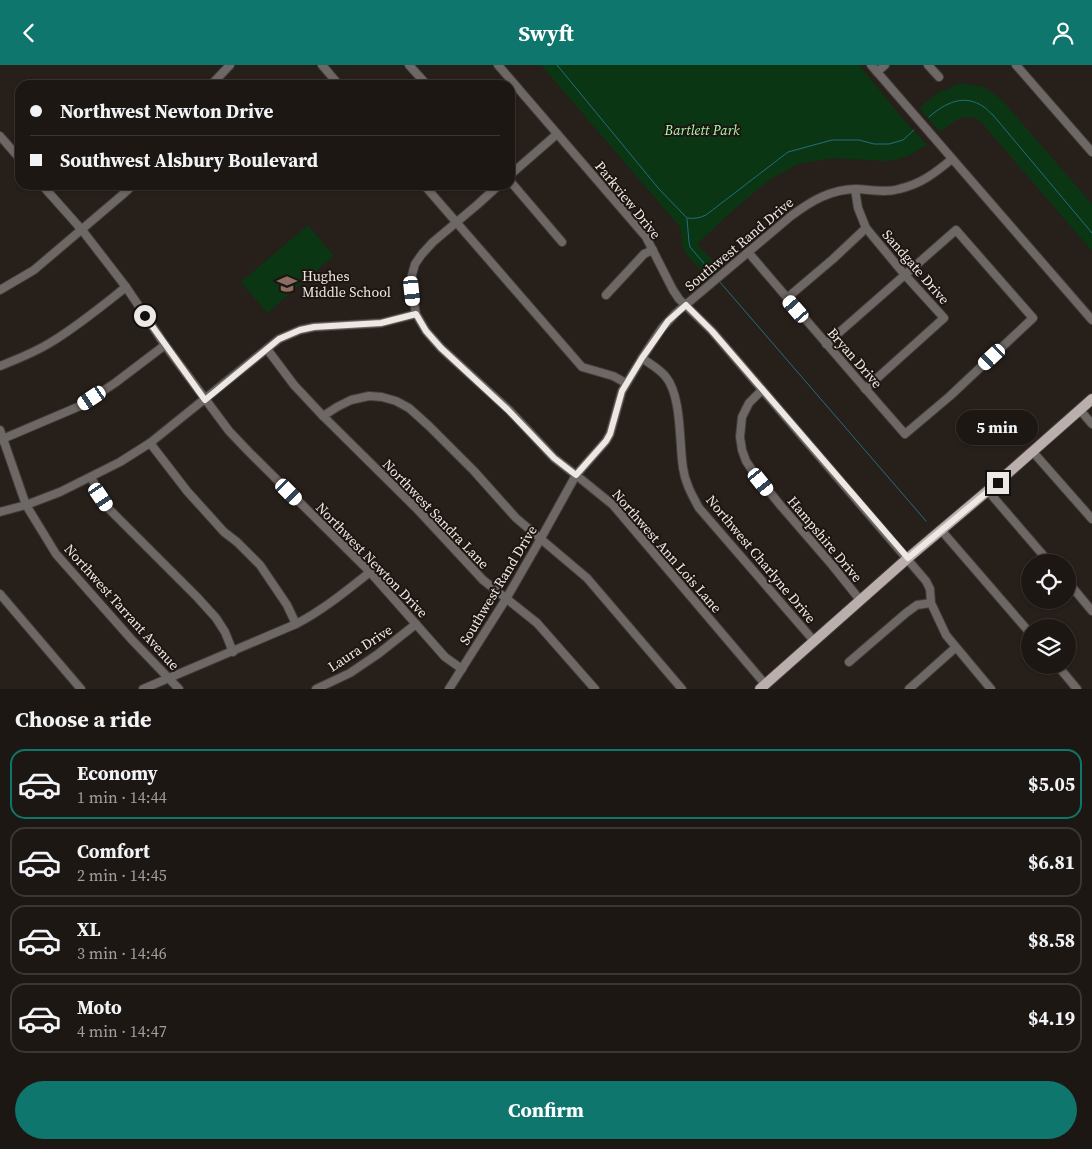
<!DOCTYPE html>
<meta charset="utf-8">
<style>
:root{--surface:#1d1714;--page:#2a2422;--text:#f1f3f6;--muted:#a09fa0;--line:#3b3634;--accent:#0f766e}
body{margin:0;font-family:"Source Serif 4",serif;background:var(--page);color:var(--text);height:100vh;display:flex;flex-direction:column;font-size:19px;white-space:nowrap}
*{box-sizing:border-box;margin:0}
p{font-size:16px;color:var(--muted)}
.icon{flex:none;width:28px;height:28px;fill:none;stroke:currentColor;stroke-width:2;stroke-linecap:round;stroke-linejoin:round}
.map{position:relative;height:624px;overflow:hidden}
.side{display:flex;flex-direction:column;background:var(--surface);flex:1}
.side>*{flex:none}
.hud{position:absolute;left:15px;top:15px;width:500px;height:110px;border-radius:15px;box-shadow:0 1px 4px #0004,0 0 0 1px var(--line);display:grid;align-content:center;height:110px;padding:0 15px;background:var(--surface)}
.tools{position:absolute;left:1021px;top:489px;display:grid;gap:10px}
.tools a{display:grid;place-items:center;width:55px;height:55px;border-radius:50%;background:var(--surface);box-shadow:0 1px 4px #0004,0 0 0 1px var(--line);font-size:25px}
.end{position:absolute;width:22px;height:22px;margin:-11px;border:6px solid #eee8e4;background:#111;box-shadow:0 0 0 2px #111}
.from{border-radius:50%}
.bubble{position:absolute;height:35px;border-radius:18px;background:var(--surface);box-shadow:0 1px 4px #0004,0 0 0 1px var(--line);font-size:16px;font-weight:700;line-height:35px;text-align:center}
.car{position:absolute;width:15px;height:30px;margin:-15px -8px;border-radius:6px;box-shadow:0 0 4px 1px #0007;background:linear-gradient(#fff 24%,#345 0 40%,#fff 0 76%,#345 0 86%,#fff 0)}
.hud b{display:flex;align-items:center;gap:18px;height:48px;font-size:19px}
.hud b+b{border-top:1px solid var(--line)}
.hud i{width:12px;height:12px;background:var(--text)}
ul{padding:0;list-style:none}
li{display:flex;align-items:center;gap:15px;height:70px;margin:0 10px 8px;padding:0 5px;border:2px solid var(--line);border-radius:15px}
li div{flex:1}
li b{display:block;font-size:19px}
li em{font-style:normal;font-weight:700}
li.selected{border-color:var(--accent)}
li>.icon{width:45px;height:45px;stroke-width:1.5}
h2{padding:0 15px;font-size:22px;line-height:60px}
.primary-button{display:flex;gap:10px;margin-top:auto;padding:10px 15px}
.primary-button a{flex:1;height:58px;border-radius:30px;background:var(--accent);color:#fff;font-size:20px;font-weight:700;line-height:58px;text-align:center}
header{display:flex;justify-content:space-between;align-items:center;height:65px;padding:0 15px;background:var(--accent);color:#fff;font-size:22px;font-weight:700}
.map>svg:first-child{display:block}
.green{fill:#0b3614}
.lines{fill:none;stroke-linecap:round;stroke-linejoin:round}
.stream{stroke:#226f82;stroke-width:1}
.minor-casing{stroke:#433b36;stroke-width:10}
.major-casing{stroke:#433b36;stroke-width:12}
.minor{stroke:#6d6766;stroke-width:8}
.major{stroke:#baafac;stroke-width:10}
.route{stroke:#eee8e4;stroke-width:6}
.labels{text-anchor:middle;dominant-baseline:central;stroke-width:4;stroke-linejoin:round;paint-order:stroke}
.park-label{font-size:14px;font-style:italic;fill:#a9fbb1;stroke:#1e1511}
.street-label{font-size:14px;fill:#eee8e4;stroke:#1e1511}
.poi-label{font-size:14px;fill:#eee8e4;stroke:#1e1511;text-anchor:start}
</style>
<header><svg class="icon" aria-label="back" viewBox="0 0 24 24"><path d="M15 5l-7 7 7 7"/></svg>Swyft<svg class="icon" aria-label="person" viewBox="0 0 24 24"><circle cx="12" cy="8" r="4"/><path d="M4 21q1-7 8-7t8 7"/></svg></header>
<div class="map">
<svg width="1092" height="624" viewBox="0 0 1092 624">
<rect width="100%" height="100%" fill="#271f1a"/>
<!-- green -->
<g class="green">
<path d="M541 0H859L903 54 927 80 910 90 895 95 884 96 833 93 798 99 769 115 730 148 697 179 721 205 710 215C702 206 684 190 682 179 681 173 681 168 680 162Z"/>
<path d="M961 18 984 22 1003 36 1092 139V186L981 57C964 46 954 56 940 67L919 43 938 28Z"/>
<polygon points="308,160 334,191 267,248 241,217"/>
</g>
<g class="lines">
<!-- stream -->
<g class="stream">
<path d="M557 0 659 124 687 153C695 154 699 153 706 150L788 87 832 75H859L874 79H889L903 75 914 65"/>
<path d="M929 52C945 38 964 28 984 42 987 44 990 48 993 50L1092 168"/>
<polyline points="687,154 689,177 690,182 715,211"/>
<polyline points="719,216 926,456"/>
</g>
<defs>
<g id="minor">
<polyline points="322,0 339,20"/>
<polyline points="409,0 427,20"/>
<polyline points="498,0 646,172 673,225 679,234 712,266 926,516 930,524 931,538 946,570 991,624"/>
<polyline points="871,0 1092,255"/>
<polyline points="928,0 939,12"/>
<polyline points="1016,0 1092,87"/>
<polyline points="877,7 885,0"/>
<polyline points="211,20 230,0"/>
<polyline points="0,71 20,94"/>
<polyline points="510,110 557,69"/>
<polyline points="510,116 562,177"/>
<polyline points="42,120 82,165 126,222 165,280 229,366 249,387 370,507 445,592 462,604"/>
<polyline points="424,120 582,302 613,311 626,318"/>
<polyline points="499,120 477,140 433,177 422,189 415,199 412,210 412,226 416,249 426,266 441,283 509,345 554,393 576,410 613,440 765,619"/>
<polyline points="855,124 858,143 866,163 905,210 944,253 865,324"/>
<path d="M748 187C800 248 852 309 905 369L950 331 1033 253 956 165 826 279"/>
<polyline points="0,225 34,205 121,131 133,120"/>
<polyline points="606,230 644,189 653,185"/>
<polyline points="787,233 833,194 866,163"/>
<polyline points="267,284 294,320 323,351 418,445 483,515 537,558 595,624"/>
<path d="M642 293C650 299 660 304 666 312 682 332 679 378 683 403 685 418 692 430 699 443L814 576"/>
<path d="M0 301C18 294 36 287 53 276 79 260 102 241 126 222"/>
<polyline points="762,325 749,338 742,352 740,372 742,385 746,396 752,405 781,441 832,500 860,535"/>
<polyline points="1080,345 1092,359"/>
<polyline points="323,351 337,342 351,335 369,331 382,332 396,336 409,343 429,361 474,406 516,453 587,513 682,624"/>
<polyline points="0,365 26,440 56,489 132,575 179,624"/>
<polyline points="0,375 80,341 115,318 165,280"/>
<polyline points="150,378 187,426 224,467 237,477 260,500 287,540 296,559"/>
<polyline points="1033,387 1092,454"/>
<polyline points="91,412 101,432 109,444 197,532 216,553 225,567 233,587"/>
<polyline points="988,426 1050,498"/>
<polyline points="0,447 26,440 60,427 120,397 150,378 279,274 300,265 314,262 381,258 416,249"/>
<polyline points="941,465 1030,568"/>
<polyline points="1068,517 1092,546"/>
<polyline points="0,529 81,624"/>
<polyline points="849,597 906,548 917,540 931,538"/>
<polyline points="1057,600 1077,624"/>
<path d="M143 624 296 559C323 545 346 526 370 507"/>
<polyline points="316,624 350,608 378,589 416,559"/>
<path d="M449 624 506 534 540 475 576 410 606 376 610 369 622 326 642 293 662 263 676 248 791 151C811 136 831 124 857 124 871 125 886 128 899 124 921 119 935 108 952 94"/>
<polyline points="909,624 955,583"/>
</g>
<polyline id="major" points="760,624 908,493 998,417 1092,334"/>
</defs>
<!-- minor casing -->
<use href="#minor" class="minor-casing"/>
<!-- major casing -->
<use href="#major" class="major-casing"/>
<!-- minor -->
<use href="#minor" class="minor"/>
<!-- major -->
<use href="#major" class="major"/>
</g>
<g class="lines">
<!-- route -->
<polyline class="route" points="145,251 205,335 279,274 300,265 314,262 381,258 416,249 426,266 441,283 508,345 554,393 576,410 606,376 610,369 622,326 642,293 668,256 686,240 712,266 908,493 998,418"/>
</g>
<!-- icons -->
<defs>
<symbol id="school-bare" viewBox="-9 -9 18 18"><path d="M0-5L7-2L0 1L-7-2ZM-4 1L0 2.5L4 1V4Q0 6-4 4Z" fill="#8d6e63" stroke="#1e1511" stroke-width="2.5" paint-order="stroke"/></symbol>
</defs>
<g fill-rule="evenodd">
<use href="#school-bare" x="273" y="205" width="28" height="28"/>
</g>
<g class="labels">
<!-- park labels -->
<g class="park-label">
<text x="702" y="65">Bartlett Park</text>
</g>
<!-- street labels -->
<g class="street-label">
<text transform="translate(628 135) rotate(51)">Parkview Drive</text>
<text transform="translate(739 179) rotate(-40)">Southwest Rand Drive</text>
<text transform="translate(916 202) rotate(49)">Sandgate Drive</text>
<text transform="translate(855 293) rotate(49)">Bryan Drive</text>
<text transform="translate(436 449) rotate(46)">Northwest Sandra Lane</text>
<text transform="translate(825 474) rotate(50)">Hampshire Drive</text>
<text transform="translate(667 486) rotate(49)">Northwest Ann Lois Lane</text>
<text transform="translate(761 494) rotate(50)">Northwest Charlyne Drive</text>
<text transform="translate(372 495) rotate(46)">Northwest Newton Drive</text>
<text transform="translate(498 520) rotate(-59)">Southwest Rand Drive</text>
<text transform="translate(122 542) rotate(48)">Northwest Tarrant Avenue</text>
<text transform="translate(360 583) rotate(-33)">Laura Drive</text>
</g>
<!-- poi labels -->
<g class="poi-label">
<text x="302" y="211">Hughes<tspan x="302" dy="16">Middle School</tspan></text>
</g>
</g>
</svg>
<div class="tools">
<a><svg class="icon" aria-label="locate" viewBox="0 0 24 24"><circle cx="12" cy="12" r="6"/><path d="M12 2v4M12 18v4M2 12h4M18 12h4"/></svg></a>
<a><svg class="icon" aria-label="layers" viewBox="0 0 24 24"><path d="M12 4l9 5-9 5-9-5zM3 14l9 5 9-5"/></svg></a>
</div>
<i class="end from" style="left:145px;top:251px"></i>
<i class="end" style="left:998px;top:418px"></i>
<div class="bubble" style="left:956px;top:345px;width:82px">5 min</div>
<i class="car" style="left:412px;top:226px;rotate:174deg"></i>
<i class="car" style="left:796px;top:244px;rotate:319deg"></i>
<i class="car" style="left:992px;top:292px;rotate:227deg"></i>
<i class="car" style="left:92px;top:333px;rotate:236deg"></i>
<i class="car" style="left:761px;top:417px;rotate:141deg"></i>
<i class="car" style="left:289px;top:427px;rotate:135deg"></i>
<i class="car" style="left:101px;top:432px;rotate:146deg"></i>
<div class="hud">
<b><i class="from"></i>Northwest Newton Drive</b>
<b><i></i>Southwest Alsbury Boulevard</b>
</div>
</div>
<section class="side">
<h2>Choose a ride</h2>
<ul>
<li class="selected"><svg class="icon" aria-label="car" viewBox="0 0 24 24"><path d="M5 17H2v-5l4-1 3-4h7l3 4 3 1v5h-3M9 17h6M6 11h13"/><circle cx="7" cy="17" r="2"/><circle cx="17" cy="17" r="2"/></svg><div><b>Economy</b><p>1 min · 14:44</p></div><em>$5.05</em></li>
<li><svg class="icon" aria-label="car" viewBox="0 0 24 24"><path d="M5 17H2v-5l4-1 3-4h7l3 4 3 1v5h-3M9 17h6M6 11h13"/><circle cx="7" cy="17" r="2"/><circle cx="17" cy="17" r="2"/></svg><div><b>Comfort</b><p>2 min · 14:45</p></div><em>$6.81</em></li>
<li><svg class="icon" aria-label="car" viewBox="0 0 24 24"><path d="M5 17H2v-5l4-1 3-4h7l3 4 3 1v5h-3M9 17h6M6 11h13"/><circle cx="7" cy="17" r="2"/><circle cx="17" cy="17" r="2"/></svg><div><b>XL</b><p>3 min · 14:46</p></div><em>$8.58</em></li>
<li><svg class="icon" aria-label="car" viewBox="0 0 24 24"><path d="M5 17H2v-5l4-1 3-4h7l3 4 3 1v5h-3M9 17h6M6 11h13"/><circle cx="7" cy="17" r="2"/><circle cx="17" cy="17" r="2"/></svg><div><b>Moto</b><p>4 min · 14:47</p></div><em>$4.19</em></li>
</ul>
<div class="primary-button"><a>Confirm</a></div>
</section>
